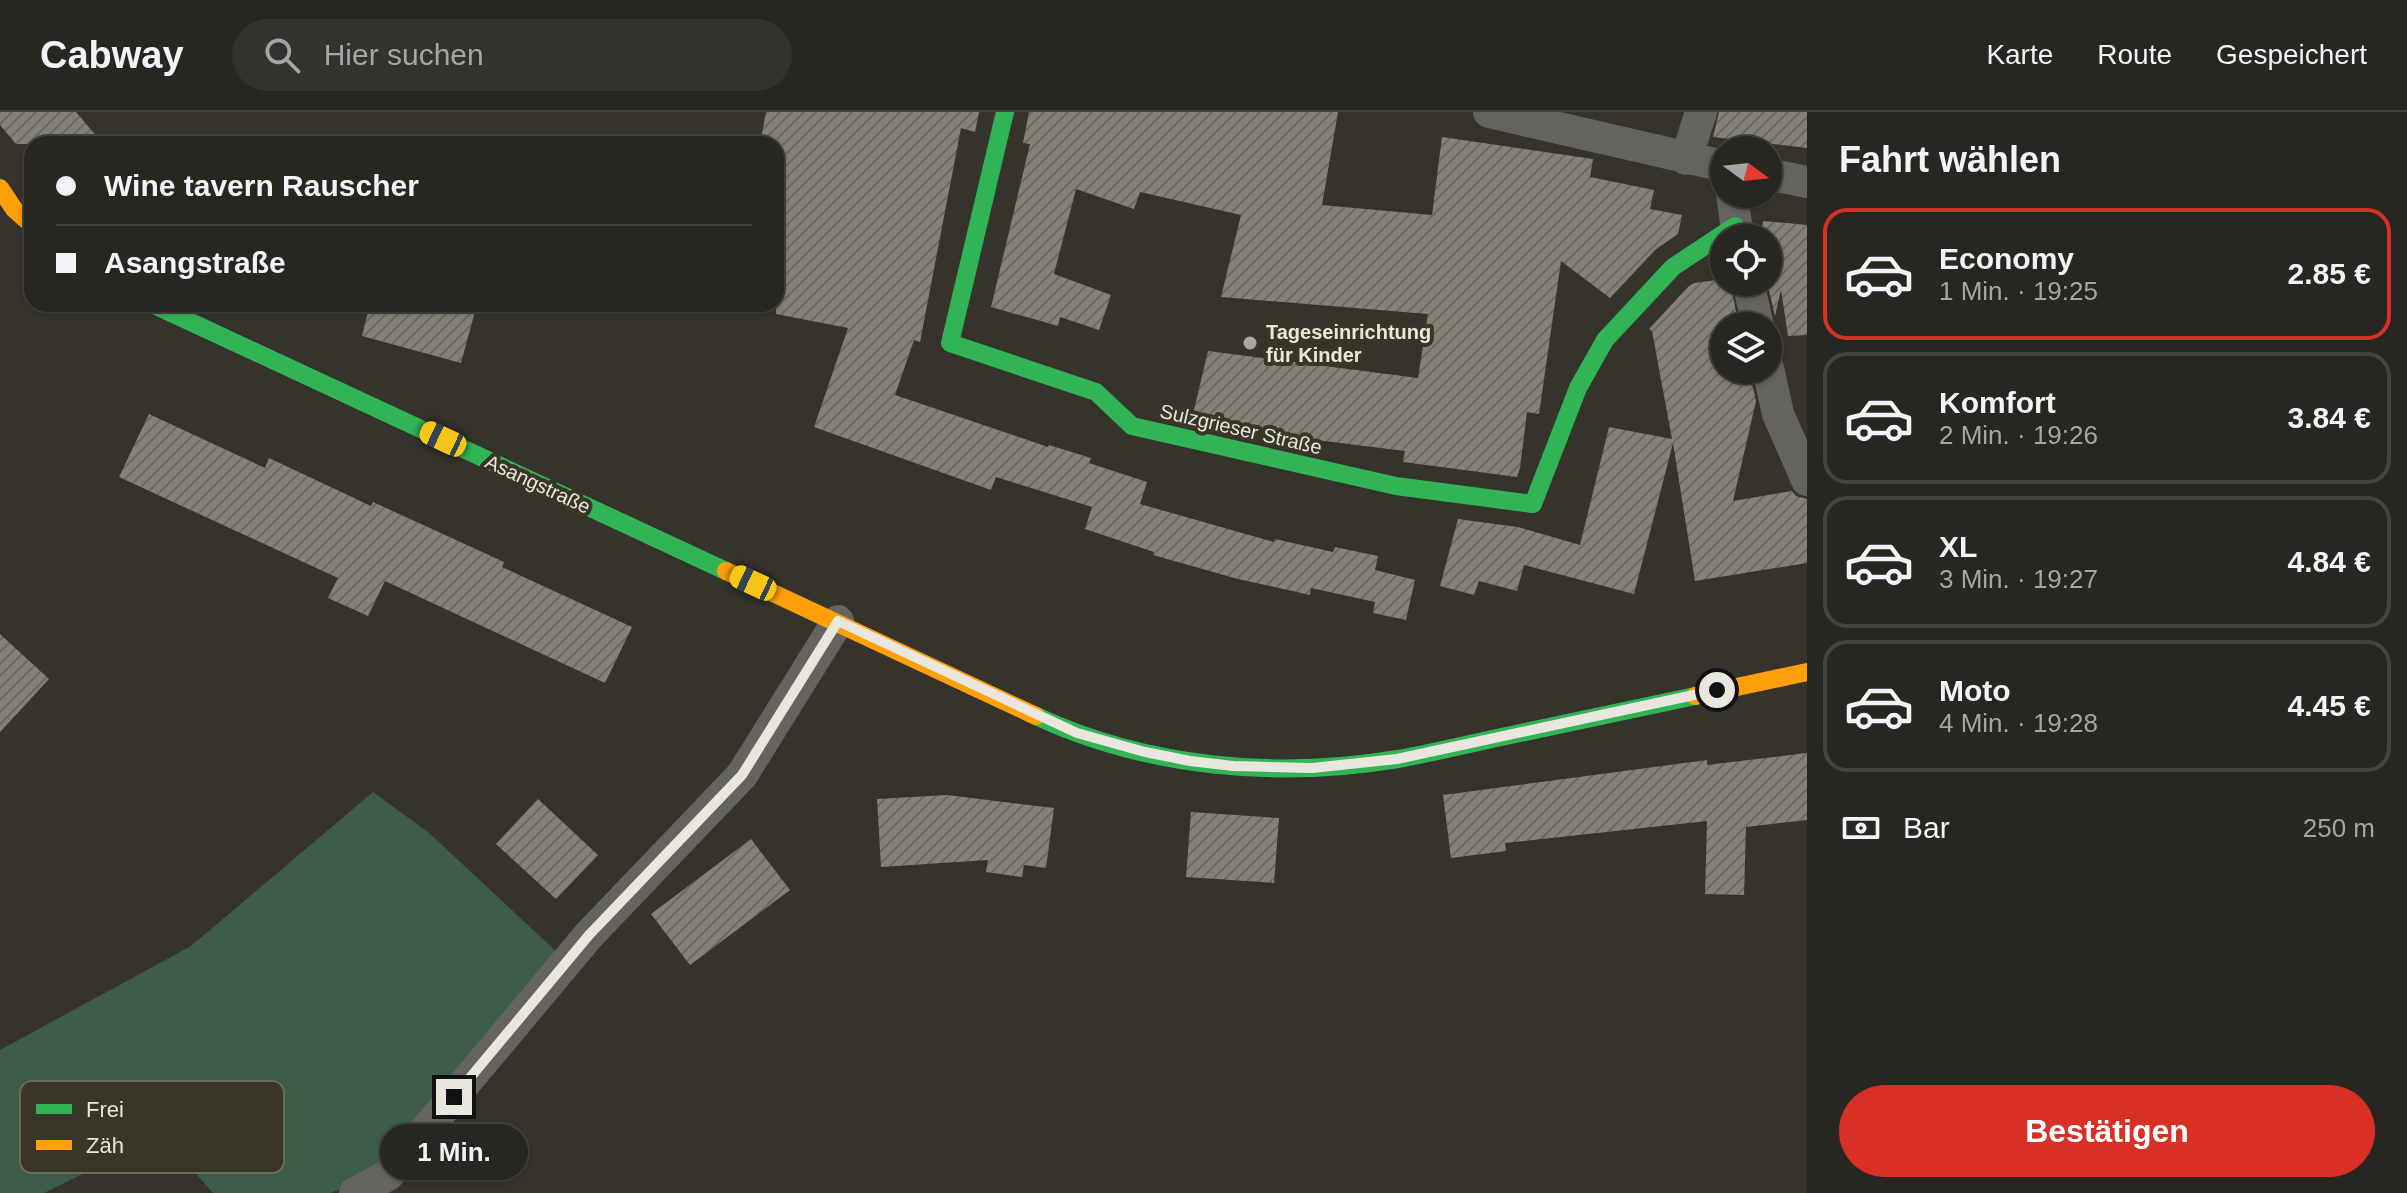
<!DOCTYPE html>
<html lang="de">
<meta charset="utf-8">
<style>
:root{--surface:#282621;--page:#34322e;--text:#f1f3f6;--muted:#a5a5a5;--line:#44433f;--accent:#d93025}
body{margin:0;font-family:Arial,sans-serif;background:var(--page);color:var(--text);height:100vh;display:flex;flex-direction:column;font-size:30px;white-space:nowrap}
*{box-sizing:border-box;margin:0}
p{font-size:26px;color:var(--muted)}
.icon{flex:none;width:44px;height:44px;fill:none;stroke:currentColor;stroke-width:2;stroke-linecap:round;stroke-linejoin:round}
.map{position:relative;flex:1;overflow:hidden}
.sheet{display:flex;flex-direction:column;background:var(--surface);width:600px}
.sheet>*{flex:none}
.guide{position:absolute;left:24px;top:24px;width:760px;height:176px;border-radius:24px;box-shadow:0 2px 6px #0004,0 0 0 2px var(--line);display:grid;align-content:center;height:176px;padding:0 32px;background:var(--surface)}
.needle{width:52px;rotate:105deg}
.buttons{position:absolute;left:1710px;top:24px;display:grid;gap:16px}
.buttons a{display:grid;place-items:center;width:72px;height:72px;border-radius:50%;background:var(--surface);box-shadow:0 2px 6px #0004,0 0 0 2px var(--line);font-size:40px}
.end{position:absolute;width:36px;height:36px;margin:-18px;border:10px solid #e9e6dd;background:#111;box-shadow:0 0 0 4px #111}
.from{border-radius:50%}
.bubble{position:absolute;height:56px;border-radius:28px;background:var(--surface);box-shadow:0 2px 6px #0004,0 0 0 2px var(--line);font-size:26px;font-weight:600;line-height:56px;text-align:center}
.car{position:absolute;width:24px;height:48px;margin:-24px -12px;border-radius:10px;box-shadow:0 0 6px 2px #0007;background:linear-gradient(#f5c518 24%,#345 0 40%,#f5c518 0 76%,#345 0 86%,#f5c518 0)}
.guide b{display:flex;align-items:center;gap:28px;height:76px;font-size:30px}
.guide b+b{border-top:2px solid var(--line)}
.guide i{width:20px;height:20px;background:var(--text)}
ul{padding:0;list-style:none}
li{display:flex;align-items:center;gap:24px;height:132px;margin:0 16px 12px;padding:0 16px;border:4px solid var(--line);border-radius:24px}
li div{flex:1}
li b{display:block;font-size:30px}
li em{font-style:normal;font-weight:600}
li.selected{border-color:var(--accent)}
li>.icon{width:72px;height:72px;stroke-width:1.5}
h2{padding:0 32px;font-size:36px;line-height:96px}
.pay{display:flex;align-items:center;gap:20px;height:88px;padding:0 32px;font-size:30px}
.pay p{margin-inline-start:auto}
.button{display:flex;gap:16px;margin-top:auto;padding:16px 32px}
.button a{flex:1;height:92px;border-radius:48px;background:var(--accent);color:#fff;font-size:32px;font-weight:600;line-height:92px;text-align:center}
header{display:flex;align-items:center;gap:48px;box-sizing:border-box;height:112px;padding:0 40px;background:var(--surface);border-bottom:2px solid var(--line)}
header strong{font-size:38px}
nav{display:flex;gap:44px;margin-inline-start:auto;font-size:28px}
.search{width:560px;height:72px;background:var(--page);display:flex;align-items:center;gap:20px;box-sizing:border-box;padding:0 28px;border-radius:44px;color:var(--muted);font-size:30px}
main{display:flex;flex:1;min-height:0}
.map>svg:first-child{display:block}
.garden{fill:#3d5c49}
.building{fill:url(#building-hatch)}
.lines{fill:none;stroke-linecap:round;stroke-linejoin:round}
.street{stroke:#65635d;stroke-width:32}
.fast{stroke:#30b455;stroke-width:18}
.slow{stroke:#ff9f0a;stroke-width:18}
.route{stroke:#e9e6dd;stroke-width:10}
.poi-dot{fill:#aaa79f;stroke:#393628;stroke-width:3}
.labels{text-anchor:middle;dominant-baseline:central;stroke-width:8;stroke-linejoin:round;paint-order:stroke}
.poi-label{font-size:20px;font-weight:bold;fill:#e9e6dd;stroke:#393628;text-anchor:start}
.street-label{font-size:20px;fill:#e9e6dd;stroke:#393628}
.key{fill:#393628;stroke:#6e6b5e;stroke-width:2}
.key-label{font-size:22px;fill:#e9e6dd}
</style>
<header>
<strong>Cabway</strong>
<div class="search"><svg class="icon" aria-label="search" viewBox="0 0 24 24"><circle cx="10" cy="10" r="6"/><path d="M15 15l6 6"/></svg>Hier suchen</div>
<nav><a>Karte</a><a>Route</a><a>Gespeichert</a></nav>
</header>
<main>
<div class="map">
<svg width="1807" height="1081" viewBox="0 0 1807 1081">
<defs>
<pattern id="building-hatch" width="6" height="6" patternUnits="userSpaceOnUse" patternTransform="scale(2)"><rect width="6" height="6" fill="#848176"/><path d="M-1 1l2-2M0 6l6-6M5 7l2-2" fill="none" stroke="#6b6961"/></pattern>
</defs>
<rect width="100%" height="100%" fill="#35332c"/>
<!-- garden -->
<polygon class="garden" points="373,680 428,720 558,841 367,1064 331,1081 213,1081 162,1023 44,1081 0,1081 0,938 191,834"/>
<!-- building -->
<g class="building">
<polygon points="0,0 76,0 103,32 16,32 0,13"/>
<polygon points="766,0 979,0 975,20 961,16 920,230 914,228 895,283 1048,335 1049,333 1091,346 1089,351 1147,370 1140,392 1274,430 1275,427 1333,440 1335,435 1378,444 1375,458 1415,468 1406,508 1373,501 1375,490 1311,476 1310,483 1238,467 1153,443 1154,440 1085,417 1092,395 996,365 991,378 814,315 848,216 776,202 776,32 760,32"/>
<polygon points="1029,0 1338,0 1322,93 1432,103 1442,25 1593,47 1590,65 1654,78 1650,97 1682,103 1678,122 1655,138 1610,186 1561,149 1539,302 1527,300 1520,356 1517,365 1403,350 1405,339 1292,325 1193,302 1208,239 1418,266 1428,202 1221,185 1241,103 1140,80 1134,97 1076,77 1054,162 1111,183 1099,218 1060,205 1058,214 991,195 1030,32 1023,31"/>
<polygon points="1719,0 1807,0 1807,36 1713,25"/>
<polygon points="1763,109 1807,113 1807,223 1788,224 1781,178 1775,204 1767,170 1768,126 1761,126"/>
<polygon points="1724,167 1724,170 1730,170 1739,214 1724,214 1724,258 1749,258 1756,289 1733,389 1792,379 1796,384 1807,387 1807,451 1695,469 1673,331 1634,482 1524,453 1517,479 1479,469 1474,483 1440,474 1458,407 1518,415 1580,433 1609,315 1672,327 1652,219 1649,217 1689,174 1694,171"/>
<polygon points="370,192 477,192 461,251 362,224"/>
<polygon points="149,302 265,356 269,346 371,394 373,390 504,450 502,455 632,515 605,571 385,469 368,504 328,486 338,466 119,365"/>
<polygon points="0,522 49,567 0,620"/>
<polygon points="1807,641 1807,708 1746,715 1744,783 1705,782 1707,709 1505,731 1506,739 1451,746 1443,683 1707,648 1707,653"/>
<polygon points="947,683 1054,696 1046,756 1024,753 1022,765 986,760 988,748 881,755 877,687"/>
<polygon points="538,687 598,743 556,787 496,732"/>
<polygon points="1191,700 1279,706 1274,771 1186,765"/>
<polygon points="751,727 790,778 690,853 651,802"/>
</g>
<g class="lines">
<!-- street -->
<g class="street">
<polyline points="1489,0 1724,54"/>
<polyline points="1686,47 1701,0"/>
<polyline points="1768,62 1807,70"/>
<polyline points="1732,82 1738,126"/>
<polyline points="1748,170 1758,214"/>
<polyline points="1768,256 1778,302 1807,368"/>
<polyline points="355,1081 388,1063 589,823 742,663 838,509"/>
</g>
<!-- fast -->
<g class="fast">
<polyline points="1005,0 950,231 1096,280 1132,314 1396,374 1533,392 1578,276 1605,228 1673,155 1735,114"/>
<polyline points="152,192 726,459"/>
<path d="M1036 604C1148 656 1277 667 1398 647 1436 640 1473 631 1511 623 1572 610 1633 597 1695 584"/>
</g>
<!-- slow -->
<g class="slow">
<polyline points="0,76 14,97 32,113"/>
<polyline points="726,459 1036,604"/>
<polyline points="1695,584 1807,560"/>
</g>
</g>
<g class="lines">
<!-- route -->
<polyline class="route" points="454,985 589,823 742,663 838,509 1077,621 1145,640 1190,649 1233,654 1312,656 1397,647 1717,578"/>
</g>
<!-- markers -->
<circle class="poi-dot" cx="1250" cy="231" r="8"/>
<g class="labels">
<!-- poi labels -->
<g class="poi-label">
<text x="1266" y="220">Tageseinrichtung<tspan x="1266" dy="23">für Kinder</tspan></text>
</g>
<!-- street labels -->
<g class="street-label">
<text transform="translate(1241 317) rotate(13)">Sulzgrieser Straße</text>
<text transform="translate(538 372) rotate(25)">Asangstraße</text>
</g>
</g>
<!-- legend -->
<rect x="20" y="969" width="264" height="92" rx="12" class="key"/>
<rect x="36" y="992" width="36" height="10" fill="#30b455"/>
<rect x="36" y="1028" width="36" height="10" fill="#ff9f0a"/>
<g class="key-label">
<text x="86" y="1005">Frei</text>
<text x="86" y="1041">Zäh</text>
</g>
</svg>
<div class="buttons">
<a><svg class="needle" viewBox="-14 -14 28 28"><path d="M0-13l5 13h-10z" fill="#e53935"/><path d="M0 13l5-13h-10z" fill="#a5a5a5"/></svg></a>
<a><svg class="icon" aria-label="locate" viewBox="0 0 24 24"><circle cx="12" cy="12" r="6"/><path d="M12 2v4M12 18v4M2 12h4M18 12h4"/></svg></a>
<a><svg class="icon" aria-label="layers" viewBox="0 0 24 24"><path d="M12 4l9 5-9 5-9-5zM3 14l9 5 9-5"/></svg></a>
</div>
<i class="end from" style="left:1717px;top:578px"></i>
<i class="end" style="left:454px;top:985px"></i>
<div class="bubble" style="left:380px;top:1012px;width:148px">1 Min.</div>
<i class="car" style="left:443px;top:327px;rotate:295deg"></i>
<i class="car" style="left:753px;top:471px;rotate:295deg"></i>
<div class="guide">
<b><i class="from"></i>Wine tavern Rauscher</b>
<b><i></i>Asangstraße</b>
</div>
</div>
<section class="sheet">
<h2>Fahrt wählen</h2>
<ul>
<li class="selected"><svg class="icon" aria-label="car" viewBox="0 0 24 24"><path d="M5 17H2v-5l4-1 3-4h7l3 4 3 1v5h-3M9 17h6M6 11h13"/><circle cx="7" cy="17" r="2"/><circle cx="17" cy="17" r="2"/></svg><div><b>Economy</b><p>1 Min. · 19:25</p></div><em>2.85 €</em></li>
<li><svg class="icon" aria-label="car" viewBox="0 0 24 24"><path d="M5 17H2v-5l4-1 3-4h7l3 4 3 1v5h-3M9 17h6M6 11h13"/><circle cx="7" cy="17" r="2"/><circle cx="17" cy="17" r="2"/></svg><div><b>Komfort</b><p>2 Min. · 19:26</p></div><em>3.84 €</em></li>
<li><svg class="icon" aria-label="car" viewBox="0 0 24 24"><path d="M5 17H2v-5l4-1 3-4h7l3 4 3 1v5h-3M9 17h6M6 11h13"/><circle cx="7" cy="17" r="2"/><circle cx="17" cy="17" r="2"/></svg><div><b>XL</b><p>3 Min. · 19:27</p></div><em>4.84 €</em></li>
<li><svg class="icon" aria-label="car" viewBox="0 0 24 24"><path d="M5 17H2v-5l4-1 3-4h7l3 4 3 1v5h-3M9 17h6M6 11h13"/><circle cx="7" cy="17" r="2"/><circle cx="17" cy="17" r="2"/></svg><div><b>Moto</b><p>4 Min. · 19:28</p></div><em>4.45 €</em></li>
</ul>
<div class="pay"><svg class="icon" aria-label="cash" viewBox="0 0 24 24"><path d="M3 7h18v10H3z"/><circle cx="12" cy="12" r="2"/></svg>Bar<p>250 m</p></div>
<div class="button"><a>Bestätigen</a></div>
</section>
</main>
